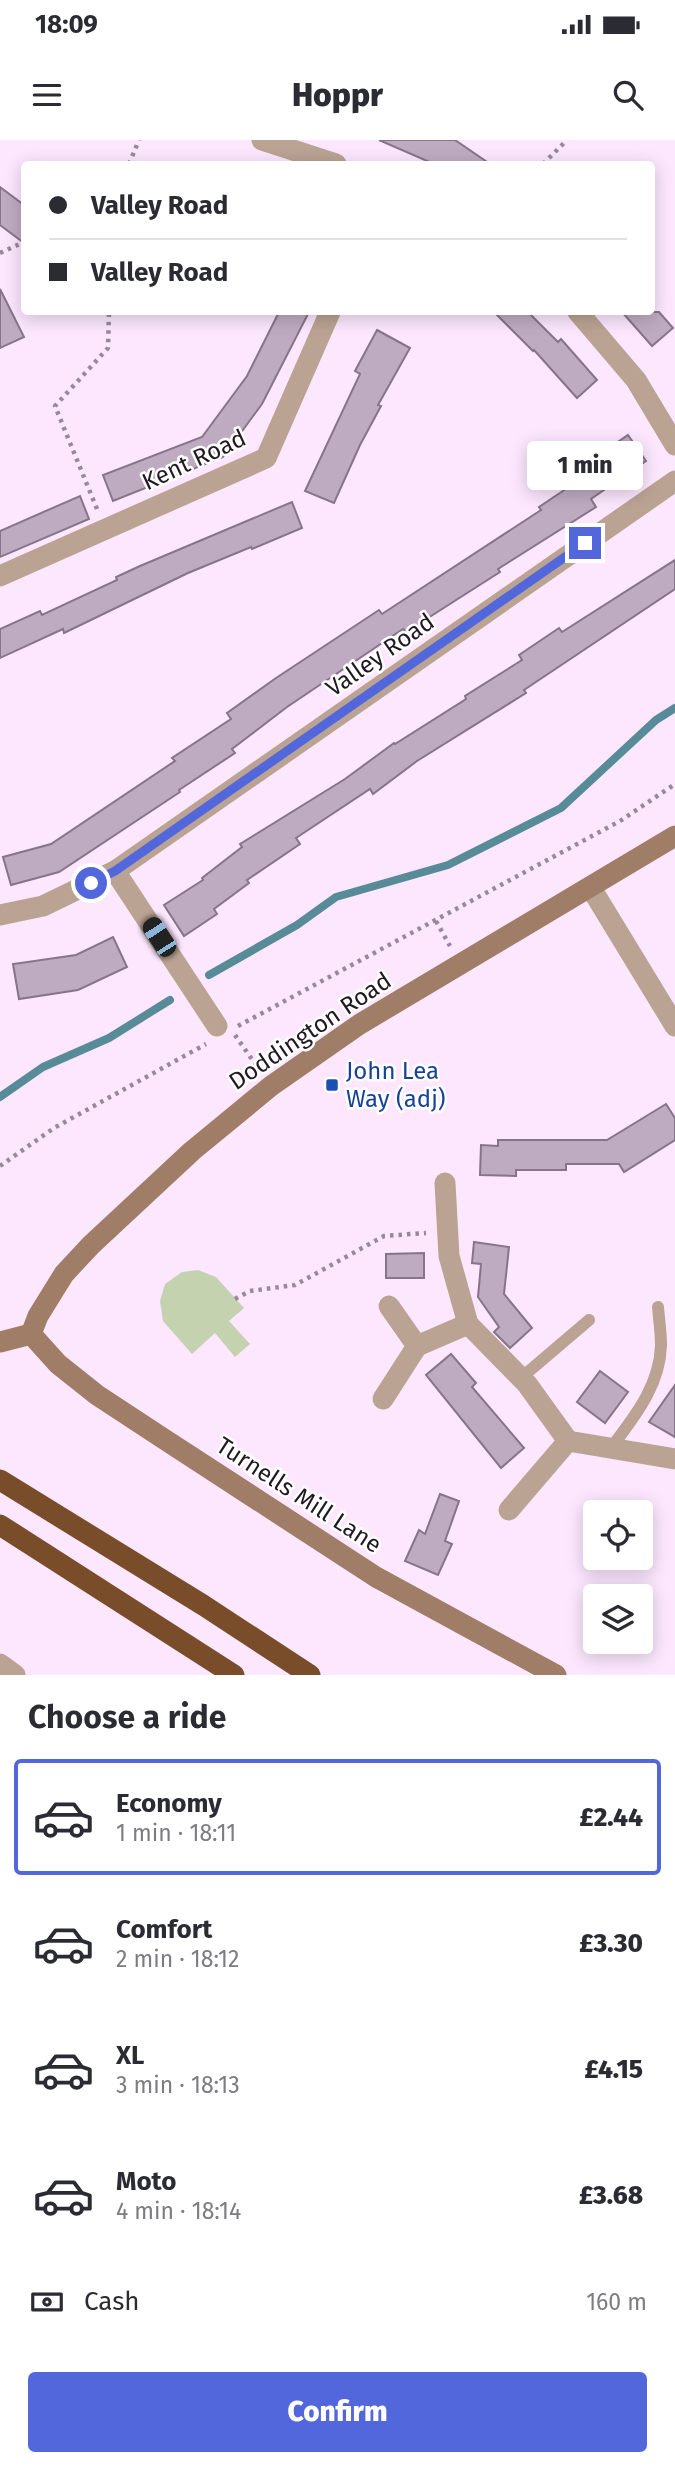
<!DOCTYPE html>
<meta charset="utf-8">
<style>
:root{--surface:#fff;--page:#f2f2f3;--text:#2b2b33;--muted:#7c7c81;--line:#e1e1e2;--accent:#5367dd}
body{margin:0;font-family:"Fira Sans",sans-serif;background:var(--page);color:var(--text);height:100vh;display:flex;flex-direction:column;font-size:26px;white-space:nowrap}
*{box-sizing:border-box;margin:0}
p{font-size:23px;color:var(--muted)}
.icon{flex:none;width:38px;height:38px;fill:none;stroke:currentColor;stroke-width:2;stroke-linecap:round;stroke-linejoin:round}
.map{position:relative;height:1535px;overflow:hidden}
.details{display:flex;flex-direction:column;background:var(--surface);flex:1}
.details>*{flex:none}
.top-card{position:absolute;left:21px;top:21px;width:634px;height:154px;border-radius:7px;box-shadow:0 4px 18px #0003;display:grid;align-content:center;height:154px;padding:0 28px;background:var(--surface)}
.fabs{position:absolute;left:583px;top:1360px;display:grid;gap:14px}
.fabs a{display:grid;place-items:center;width:70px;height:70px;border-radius:7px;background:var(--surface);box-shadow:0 4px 18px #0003;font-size:35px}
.end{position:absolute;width:32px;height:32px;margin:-16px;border:9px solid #5367dd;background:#fff;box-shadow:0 0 0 4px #fff}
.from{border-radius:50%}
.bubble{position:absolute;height:49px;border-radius:7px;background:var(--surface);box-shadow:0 4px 18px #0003;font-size:23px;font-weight:800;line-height:49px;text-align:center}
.car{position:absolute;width:21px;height:42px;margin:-21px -10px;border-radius:9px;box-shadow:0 0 5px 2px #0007;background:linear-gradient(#222 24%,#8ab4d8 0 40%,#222 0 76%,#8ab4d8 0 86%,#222 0)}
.top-card b{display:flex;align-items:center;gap:24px;height:66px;font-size:26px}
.top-card b+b{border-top:2px solid var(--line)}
.top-card i{width:18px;height:18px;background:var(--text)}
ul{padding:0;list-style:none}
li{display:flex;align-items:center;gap:21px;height:116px;margin:0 14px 10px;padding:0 14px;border:4px solid transparent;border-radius:7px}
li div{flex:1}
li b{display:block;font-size:26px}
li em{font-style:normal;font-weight:800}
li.current{border-color:var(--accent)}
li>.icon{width:63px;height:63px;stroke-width:1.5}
h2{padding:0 28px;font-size:32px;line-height:84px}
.pay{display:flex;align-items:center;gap:18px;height:77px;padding:0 28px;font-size:26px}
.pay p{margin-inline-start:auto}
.cta{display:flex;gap:14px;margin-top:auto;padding:14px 28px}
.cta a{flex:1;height:80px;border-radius:7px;background:var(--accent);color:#fff;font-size:28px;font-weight:800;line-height:80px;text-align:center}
.status{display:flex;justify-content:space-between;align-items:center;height:49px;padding:0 35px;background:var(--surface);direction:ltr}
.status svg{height:19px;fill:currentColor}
header{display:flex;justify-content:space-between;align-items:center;height:91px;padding:0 28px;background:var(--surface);font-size:32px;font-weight:800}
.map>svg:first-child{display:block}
.green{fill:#c5d2b0}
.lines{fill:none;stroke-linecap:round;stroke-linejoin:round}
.stream{stroke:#578b97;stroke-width:8}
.building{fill:#bfabc1;stroke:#877488;stroke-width:2}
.path{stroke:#988999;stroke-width:4.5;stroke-dasharray:3.5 5;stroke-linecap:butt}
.lane{stroke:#baa393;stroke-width:12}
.street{stroke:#baa393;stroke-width:21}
.secondary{stroke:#9f7d66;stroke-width:21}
.highway{stroke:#794c2a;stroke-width:21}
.route{stroke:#5367dd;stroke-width:9}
.transit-dot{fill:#1a4fb4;stroke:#fff;stroke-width:2.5}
.labels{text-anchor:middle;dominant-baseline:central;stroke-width:5;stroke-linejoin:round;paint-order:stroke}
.street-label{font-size:24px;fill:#211921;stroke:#fff}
.transit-label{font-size:24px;fill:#164399;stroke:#fff;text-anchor:start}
</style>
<div class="status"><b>18:09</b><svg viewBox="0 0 49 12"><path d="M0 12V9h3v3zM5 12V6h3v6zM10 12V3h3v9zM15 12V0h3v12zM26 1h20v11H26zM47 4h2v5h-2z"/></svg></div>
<header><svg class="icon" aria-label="menu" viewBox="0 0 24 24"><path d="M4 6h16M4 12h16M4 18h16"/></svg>Hoppr<svg class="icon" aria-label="search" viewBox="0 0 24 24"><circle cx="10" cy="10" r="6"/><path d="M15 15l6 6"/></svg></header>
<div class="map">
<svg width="675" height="1535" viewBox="0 0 675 1535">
<rect width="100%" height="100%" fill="#fce7fe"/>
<!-- green -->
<polygon class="green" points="198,1130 216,1137 244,1168 229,1181 250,1204 235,1217 215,1193 192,1214 163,1181 160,1161 165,1144 182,1132"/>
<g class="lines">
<!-- stream -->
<g class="stream">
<polyline points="209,835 297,785 336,757 448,725 561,668 656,580 675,568"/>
<polyline points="0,957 43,927 109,898 170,860"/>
</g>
</g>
<!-- building -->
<g class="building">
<polygon points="379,0 455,0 490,24 434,24"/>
<polygon points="0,47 24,65 24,103 0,85"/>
<polygon points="0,149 24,197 0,208"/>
<polygon points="279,172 309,172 262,264 223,317 113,361 103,335 202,297 247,236"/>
<polygon points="494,172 528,172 558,202 561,199 597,240 577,258 534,210 533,211"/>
<polygon points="622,172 659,172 673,188 652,206"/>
<polygon points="377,190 410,208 378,265 381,266 360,305 334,363 305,351 360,234 355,231"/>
<polygon points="628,295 646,321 591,359 596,367 498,429 500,432 406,492 403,489 287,567 232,609 235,613 179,650 180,652 59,732 11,745 3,717 51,704 175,621 172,618 231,579 227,573 276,538 379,470 382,474 541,370 539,367 591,332 586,324"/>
<polygon points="80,356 89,379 0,417 0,391"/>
<polygon points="292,362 302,388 252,409 251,407 188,433 64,493 63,489 0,518 0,489 40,471 42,475 117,440 116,437 140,426"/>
<polygon points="675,420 675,449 524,550 526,553 417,621 373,654 370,649 296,698 300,704 247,740 249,743 214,769 217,774 184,796 164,765 203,740 202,738 242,707 240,704 345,639 394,603 395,604 466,559 465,556 522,520 519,515 559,488 562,492"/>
<polygon points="113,797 127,827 78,850 19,859 13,824 76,815"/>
<polygon points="666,964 675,978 675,1000 624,1032 619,1024 566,1024 566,1030 516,1030 516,1036 480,1035 481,1005 498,1006 498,1000 607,1000"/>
<polygon points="474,1102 509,1107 504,1154 532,1188 510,1208 494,1192 499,1187 478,1157 481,1124 472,1123"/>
<polygon points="424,1113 424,1138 386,1138 386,1114"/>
<polygon points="451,1214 476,1243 472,1247 524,1308 501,1328 426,1235"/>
<polygon points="600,1231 628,1252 605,1283 577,1262"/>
<polygon points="675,1245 675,1297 649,1282"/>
<polygon points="440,1354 459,1361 445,1401 452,1404 438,1435 405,1421 419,1390 425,1394"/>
</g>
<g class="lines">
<!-- path -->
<g class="path">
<polyline points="129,24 139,0"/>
<polyline points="543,24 567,0"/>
<polyline points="0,113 24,102"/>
<polyline points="97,369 55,266 108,208 109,172"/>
<polyline points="436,781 450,806"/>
<polyline points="238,886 620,681 675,644"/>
<polyline points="235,895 258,928"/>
<polyline points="0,1026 54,988 206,904"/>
<polyline points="235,1159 250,1151 295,1145 384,1096 426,1093"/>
</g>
<!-- lane -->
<g class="lane">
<polyline points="521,1238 589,1180"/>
<path d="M611 1308C634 1277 660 1246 661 1205 661 1193 659 1179 658 1167"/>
</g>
<!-- street -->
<g class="street">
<polyline points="262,0 336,24"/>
<polyline points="578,172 636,240 675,305"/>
<polyline points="0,436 266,318 330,172"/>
<polyline points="115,731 217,886"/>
<polyline points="591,748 675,886"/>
<polyline points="0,775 43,766 115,731 675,341"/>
<polyline points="445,1043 449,1116 468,1184 527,1244 568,1301 675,1319"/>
<polyline points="389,1166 417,1206"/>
<polyline points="383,1259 417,1206 468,1184"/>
<polyline points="509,1370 568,1301"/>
<polyline points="0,1524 15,1535"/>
</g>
<!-- secondary -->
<g class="secondary">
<polyline points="31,1194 38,1176 64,1134 91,1105 192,1011 271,946 360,884 675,696"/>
<polyline points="31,1194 58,1224 97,1255 164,1299 376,1437 556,1535"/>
<polyline points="0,1202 31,1194"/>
</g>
<!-- highway -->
<g class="highway">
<polyline points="0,1340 203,1465 310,1535"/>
<polyline points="0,1385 234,1535"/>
</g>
</g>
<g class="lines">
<!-- route -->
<polyline class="route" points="91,743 115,731 585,403"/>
</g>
<!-- markers -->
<rect class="transit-dot" x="325" y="938" width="14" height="14" rx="3.5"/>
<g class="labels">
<!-- street labels -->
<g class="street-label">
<text transform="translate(194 320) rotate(-25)">Kent Road</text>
<text transform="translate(380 515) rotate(-35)">Valley Road</text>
<text transform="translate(310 891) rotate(-34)">Doddington Road</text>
<text transform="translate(299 1355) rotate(33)">Turnells Mill Lane</text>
</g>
<!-- transit labels -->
<g class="transit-label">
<text x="346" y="931">John Lea<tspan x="346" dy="28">Way (adj)</tspan></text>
</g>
</g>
</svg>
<div class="fabs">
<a><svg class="icon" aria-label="locate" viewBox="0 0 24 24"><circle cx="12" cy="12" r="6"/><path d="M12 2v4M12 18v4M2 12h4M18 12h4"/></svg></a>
<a><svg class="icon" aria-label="layers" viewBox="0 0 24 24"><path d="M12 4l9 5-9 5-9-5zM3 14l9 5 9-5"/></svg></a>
</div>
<i class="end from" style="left:91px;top:743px"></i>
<i class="end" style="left:585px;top:403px"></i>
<div class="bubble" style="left:527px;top:301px;width:116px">1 min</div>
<i class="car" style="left:159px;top:797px;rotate:327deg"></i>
<div class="top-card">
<b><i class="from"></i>Valley Road</b>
<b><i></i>Valley Road</b>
</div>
</div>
<section class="details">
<h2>Choose a ride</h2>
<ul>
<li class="current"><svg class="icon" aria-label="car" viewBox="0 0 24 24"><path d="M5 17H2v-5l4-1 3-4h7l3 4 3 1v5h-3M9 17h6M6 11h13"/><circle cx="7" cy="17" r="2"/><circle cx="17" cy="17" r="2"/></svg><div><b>Economy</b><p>1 min · 18:11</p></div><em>£2.44</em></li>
<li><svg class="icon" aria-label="car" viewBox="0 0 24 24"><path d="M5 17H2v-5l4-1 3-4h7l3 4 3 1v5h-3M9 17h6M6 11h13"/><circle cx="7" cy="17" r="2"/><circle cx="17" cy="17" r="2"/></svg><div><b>Comfort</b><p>2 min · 18:12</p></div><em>£3.30</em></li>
<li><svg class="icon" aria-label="car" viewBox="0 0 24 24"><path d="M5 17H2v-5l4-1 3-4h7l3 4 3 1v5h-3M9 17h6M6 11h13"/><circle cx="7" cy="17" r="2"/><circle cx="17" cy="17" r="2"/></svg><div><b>XL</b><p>3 min · 18:13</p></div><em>£4.15</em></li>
<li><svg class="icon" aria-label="car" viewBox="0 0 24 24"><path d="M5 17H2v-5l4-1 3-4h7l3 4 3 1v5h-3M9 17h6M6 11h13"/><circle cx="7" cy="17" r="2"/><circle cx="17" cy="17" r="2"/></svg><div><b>Moto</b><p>4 min · 18:14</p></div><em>£3.68</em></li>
</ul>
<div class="pay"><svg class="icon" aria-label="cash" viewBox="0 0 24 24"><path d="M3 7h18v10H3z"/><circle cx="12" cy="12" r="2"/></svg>Cash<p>160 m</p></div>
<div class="cta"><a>Confirm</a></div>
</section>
